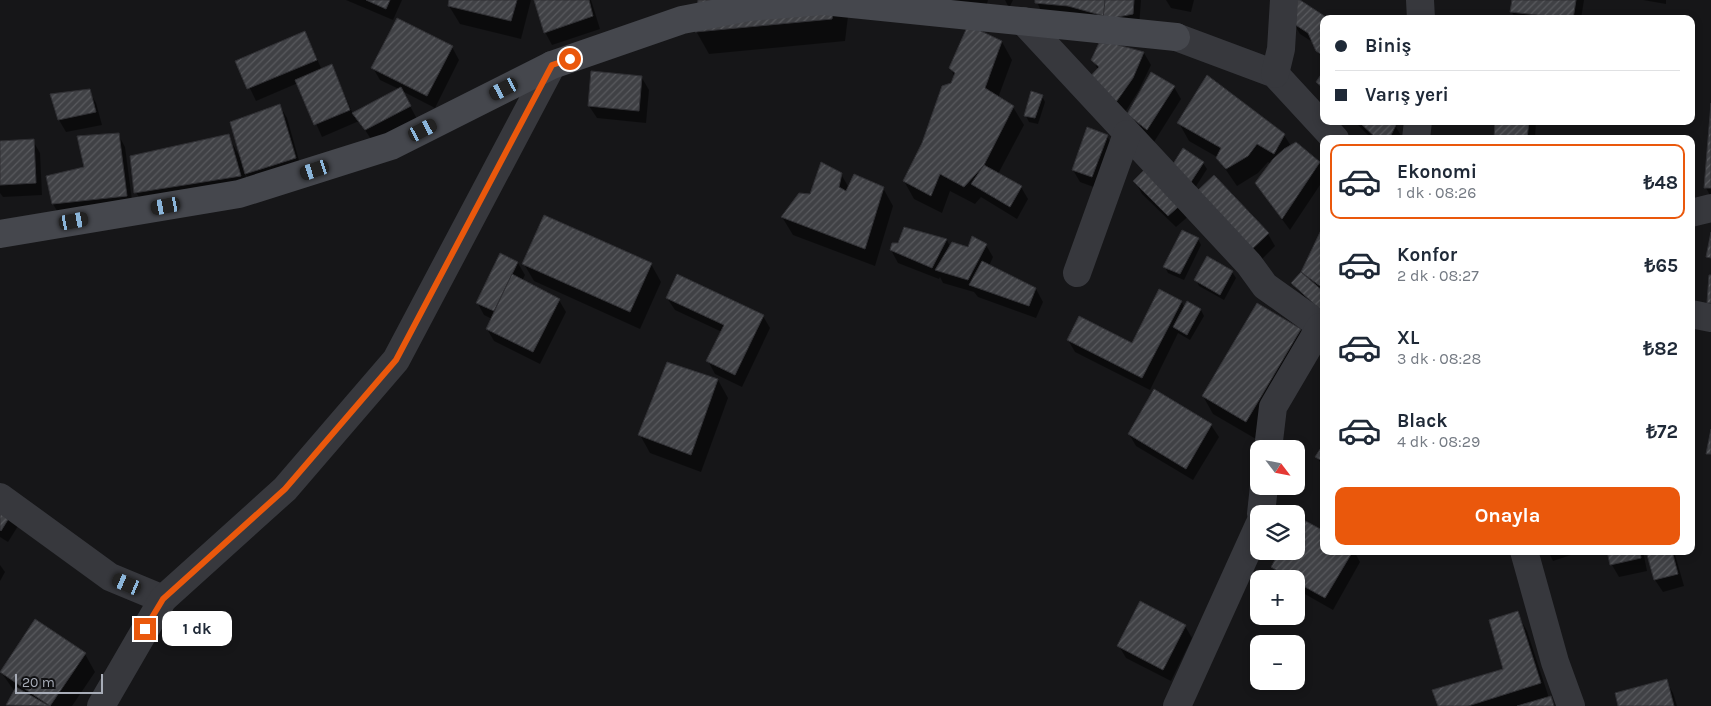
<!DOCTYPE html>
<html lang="tr">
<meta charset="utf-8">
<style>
:root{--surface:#fff;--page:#f2f2f3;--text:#1f2937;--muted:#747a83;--line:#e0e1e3;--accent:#ea580c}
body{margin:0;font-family:Karla,sans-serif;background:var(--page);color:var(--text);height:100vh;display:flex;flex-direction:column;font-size:19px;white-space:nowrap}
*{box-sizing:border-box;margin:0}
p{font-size:16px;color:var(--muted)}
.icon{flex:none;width:28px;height:28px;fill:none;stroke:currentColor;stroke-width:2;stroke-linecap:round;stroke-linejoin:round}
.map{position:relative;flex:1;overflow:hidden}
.panel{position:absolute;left:1320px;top:135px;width:375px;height:420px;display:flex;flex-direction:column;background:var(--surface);border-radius:10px;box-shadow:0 2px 8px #0003}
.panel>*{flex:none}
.banner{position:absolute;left:1320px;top:15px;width:375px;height:110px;border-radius:10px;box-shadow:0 2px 8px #0003;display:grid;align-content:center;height:110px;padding:0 15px;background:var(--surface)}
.needle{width:32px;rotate:122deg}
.controls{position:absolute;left:1250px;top:440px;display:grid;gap:10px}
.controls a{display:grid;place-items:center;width:55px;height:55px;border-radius:10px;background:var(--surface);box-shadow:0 2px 8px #0003;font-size:25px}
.scale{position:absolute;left:15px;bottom:12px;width:88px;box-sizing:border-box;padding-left:5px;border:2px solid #a8adb8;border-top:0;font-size:14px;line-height:18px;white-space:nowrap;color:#a8adb8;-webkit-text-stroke:4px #111113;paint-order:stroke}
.end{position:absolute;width:22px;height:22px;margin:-11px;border:6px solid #ea580c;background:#fff;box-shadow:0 0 0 2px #fff}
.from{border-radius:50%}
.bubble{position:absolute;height:35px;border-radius:10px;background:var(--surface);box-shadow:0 2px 8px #0003;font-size:16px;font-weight:700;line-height:35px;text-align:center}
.car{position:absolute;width:15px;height:30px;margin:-15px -8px;border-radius:6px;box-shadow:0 0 4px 1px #0007;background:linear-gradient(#222 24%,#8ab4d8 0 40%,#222 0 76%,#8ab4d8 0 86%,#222 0)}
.banner b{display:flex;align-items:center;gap:18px;height:48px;font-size:19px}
.banner b+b{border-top:1px solid var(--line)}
.banner i{width:12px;height:12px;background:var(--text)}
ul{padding:9px 0 0;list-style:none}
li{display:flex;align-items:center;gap:15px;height:75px;margin:0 10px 8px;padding:0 5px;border:2px solid transparent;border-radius:10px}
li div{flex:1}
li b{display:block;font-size:19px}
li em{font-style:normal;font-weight:700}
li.on{border-color:var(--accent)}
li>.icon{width:45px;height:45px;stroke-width:1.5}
.cta{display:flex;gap:10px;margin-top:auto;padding:10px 15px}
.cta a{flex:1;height:58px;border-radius:10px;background:var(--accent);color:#fff;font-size:20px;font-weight:700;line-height:58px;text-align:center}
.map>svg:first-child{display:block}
.shadow{fill:#0007}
.building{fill:url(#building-hatch);stroke:#303034}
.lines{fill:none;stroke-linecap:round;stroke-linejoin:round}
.street{stroke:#37383d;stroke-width:28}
.secondary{stroke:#45474d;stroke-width:28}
.route{stroke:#ea580c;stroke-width:6}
</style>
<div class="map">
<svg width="1711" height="706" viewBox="0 0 1711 706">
<defs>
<pattern id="building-hatch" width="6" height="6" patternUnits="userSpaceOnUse" patternTransform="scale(1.25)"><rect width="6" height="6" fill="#404145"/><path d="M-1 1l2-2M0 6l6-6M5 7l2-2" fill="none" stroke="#595a5e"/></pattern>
</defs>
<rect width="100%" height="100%" fill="#161618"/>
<!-- shadow -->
<g class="shadow">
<polygon points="346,0 402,0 393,20"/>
<polygon points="451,0 531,0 521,39 460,24 449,6"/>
<polygon points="535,0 591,0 600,29 552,45 545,32"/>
<polygon points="699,0 850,0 845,41 709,54 696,31"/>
<polygon points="949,0 988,0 985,11"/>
<polygon points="1005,0 1013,0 1009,8"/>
<polygon points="1036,0 1141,0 1139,27 1043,15"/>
<polygon points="1166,0 1194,0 1191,12 1171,8"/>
<polygon points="1513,0 1584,0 1581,19 1516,19 1511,11"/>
<polygon points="1643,0 1666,0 1666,4"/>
<polygon points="1324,19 1324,63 1314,43 1300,34 1292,21"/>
<polygon points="968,27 1002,42 1012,60 998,98 1013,107 1024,125 998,174 1021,187 1028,199 1017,219 981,197 975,204 950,191 942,213 914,199 904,181 955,77 950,68"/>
<polygon points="305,33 322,70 332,66 353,114 399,89 380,80 373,68 452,47 459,60 435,108 402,91 417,119 373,142 359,121 322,137 298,83 256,101 237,61"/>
<polygon points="1144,53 1151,65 1139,90 1122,117 1093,60"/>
<polygon points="642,78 649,90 646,123 597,118 589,106"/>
<polygon points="1174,87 1181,99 1154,142 1135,127 1128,114"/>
<polygon points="89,91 96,103 102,125 66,132 59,120"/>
<polygon points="1042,96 1045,102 1038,124 1029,122 1026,116"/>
<polygon points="280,106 287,118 302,171 253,186 245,173 250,193 146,210 136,192 228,136 240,157"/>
<polygon points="1711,119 1711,197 1706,188"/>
<polygon points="1354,121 1400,121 1396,127 1403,139 1372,139"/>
<polygon points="1497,121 1536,121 1535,139 1495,139"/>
<polygon points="1179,123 1284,135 1291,146 1319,163 1324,172 1324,179 1290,230 1256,184 1272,164 1268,162 1258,173 1237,186 1217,157 1189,141"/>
<polygon points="118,134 125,147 133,208 60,216 53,204"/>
<polygon points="1107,136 1114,148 1099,189 1080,182 1073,170"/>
<polygon points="33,141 40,153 42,195 3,197 0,193 0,142"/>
<polygon points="1183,150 1203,163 1207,169 1193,191"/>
<polygon points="841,174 849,188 883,188 893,206 875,266 793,235 782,217"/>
<polygon points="1135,181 1191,214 1176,227 1142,194"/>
<polygon points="1202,207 1268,234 1275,246 1257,264"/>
<polygon points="1324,228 1324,315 1296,289 1292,283 1302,272"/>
<polygon points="905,229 947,240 950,247 969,249 986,245 993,257 989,266 1036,289 1043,302 1036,318 978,297 974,292 943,283 940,277 939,279 898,263 891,250 899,245"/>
<polygon points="1198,239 1201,245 1184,280 1168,273 1165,267"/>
<polygon points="518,263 525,275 522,281 559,300 566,312 540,364 494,341 487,329 492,319 484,315 477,302"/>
<polygon points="524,264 651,264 661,282 640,329 534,281"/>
<polygon points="1232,272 1236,278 1224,300 1199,286 1196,280"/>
<polygon points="667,298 763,316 770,328 742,387 715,374 708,361 722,332 675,310"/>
<polygon points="1181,301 1185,308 1201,310 1204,316 1190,340 1178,333 1150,390 1075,352 1068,340 1133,345"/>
<polygon points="1257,304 1300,330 1311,348 1256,439 1213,414 1203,396"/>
<polygon points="718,380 728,398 701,472 650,453 640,435"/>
<polygon points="1211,425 1219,437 1193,480 1136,446 1129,434"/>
<polygon points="1324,445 1324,469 1317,457"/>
<polygon points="0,507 18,526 8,542 0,537"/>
<polygon points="1296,551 1354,551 1360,562 1333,610 1296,589 1296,579 1279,579 1273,567"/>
<polygon points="1548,551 1570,551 1571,555 1553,561"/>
<polygon points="1609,551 1643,551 1647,571 1619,577 1612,565"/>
<polygon points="1647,551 1674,551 1684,586 1663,592 1655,580"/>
<polygon points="0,565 5,572 0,581"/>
<polygon points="1517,613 1527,631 1549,698 1555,706 1439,706 1504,670"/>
<polygon points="1185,626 1192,638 1171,681 1126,658 1119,646"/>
<polygon points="85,654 95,672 72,706 8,706 15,692 1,672"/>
<polygon points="1666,681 1673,693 1677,706 1619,706"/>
</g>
<!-- building -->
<g class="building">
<polygon points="366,0 390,0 386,9"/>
<polygon points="449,0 517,0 511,21 448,6"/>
<polygon points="534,0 589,0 593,16 544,33"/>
<polygon points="698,0 835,0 832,19 695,32"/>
<polygon points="1035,0 1105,0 1104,16 1068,6 1035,3"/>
<polygon points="1105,0 1134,0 1133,14 1103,20"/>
<polygon points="1295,0 1300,0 1329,19 1324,19 1324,56 1316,51 1308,33 1291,22"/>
<polygon points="1512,0 1576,0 1573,19 1510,12"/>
<polygon points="397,18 453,46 427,96 371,68"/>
<polygon points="968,25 1002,41 985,88 1014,106 984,165 964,187 940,174 931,196 903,181 922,143 942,86 951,83 955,73 949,68"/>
<polygon points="305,31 317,60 247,89 235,61"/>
<polygon points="1099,43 1111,43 1144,52 1133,78 1114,105 1085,82 1099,67 1091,60"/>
<polygon points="332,64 350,110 314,125 295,80"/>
<polygon points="1324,70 1324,89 1316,82"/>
<polygon points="591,71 642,76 639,111 588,106"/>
<polygon points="1151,72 1175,86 1147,130 1127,114"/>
<polygon points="1207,75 1285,134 1274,154 1257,144 1248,156 1226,169 1216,158 1221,148 1177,123"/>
<polygon points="401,87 411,106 365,130 352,113"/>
<polygon points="90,89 96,112 58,120 50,94"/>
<polygon points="1031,91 1043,95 1035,118 1024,116"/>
<polygon points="1711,103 1711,188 1704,188"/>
<polygon points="280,104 296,158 245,174 230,122"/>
<polygon points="1358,121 1392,121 1396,125 1389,139 1377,139"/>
<polygon points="1495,121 1529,121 1527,139 1494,139"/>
<polygon points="1087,127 1108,135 1092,177 1072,170"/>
<polygon points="119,133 127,196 52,204 46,176 84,167 77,136"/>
<polygon points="229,134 241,176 134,193 130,156"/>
<polygon points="34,139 36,183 0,185 0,141"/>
<polygon points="1296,142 1320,162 1282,219 1255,183 1273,159 1284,149"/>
<polygon points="1183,148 1204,162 1189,185 1168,172"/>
<polygon points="821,162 842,173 839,187 846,191 854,174 884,187 865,249 781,217 799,193 810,194"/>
<polygon points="1150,164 1185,201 1168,216 1133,181"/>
<polygon points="984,165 1022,186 1010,207 971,184"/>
<polygon points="1214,175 1269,233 1249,252 1194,194"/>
<polygon points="544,215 652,263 630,312 522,264"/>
<polygon points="1323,226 1324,226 1324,289 1301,272"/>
<polygon points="904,227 947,239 932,268 890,250 892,243 898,243"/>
<polygon points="1182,230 1199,238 1180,274 1163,267"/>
<polygon points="1711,232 1711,258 1706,257"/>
<polygon points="972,236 987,244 968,280 935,270 952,242 968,247"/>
<polygon points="500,253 518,262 494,311 476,303"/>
<polygon points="1207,256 1233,271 1220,295 1194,280"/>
<polygon points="982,261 1036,288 1029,306 969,285"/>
<polygon points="1301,272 1324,292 1324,313 1291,283"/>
<polygon points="512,274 560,299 533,352 486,329"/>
<polygon points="677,274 764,315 735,375 706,361 724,325 666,298"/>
<polygon points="1709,275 1711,275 1711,303 1707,303"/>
<polygon points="1159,289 1182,301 1142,378 1067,340 1079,316 1132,343"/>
<polygon points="1187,301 1201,309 1187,335 1173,327"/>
<polygon points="1257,303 1301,329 1246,422 1202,396"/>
<polygon points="667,362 718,379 691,455 638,435"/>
<polygon points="1154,389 1212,424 1186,469 1128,434"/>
<polygon points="1711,429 1711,454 1706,454"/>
<polygon points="1324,443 1324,462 1315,457"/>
<polygon points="0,505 12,513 1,531 0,530"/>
<polygon points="1300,518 1324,531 1324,551 1353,551 1325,598 1296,582 1296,579 1291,579 1271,567 1280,551 1296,551 1296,524"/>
<polygon points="1607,551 1640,551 1641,558 1610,565"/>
<polygon points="1646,551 1672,551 1678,574 1654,580"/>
<polygon points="1140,601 1186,625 1163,670 1117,646"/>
<polygon points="1518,611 1541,683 1468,706 1438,706 1432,690 1503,669 1489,620"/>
<polygon points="35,619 86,653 50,706 0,672"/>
<polygon points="1667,679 1674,706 1618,706 1615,693"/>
<polygon points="16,687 49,706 6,705"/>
<polygon points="1551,696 1554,706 1517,706"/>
</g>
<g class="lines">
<!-- street -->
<g class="street">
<polyline points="1420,0 1421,19"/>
<polyline points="1023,21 1249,264 1265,286 1324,328"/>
<polyline points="1176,37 1275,74 1335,139"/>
<polyline points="1275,74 1281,49 1284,0"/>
<polyline points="1416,139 1418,121"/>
<polyline points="1691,213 1711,208"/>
<polyline points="1077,273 1127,134"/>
<polyline points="1691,314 1711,318"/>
<polyline points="1268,449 1273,407 1320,327"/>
<polyline points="0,497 110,577 163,599"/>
<polyline points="1261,514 1264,486"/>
<polyline points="1524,551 1555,662 1571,706"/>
<polyline points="101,706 163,599 285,489 396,360 552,65"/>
<polyline points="1177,706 1259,525"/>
</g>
<!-- secondary -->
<polyline class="secondary" points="0,234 239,194 391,146 552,65 682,20 749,7 823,1 1176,37"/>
</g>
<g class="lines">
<!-- route -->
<polyline class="route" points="145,629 163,599 285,489 396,360 552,65 570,59"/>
</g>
</svg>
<div class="controls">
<a><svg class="needle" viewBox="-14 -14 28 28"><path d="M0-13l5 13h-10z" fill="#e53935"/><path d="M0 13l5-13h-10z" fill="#747a83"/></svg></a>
<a><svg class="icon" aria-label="layers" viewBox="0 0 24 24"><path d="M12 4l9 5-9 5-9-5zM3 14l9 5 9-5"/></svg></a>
<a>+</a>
<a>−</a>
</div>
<div class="scale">20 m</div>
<i class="end from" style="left:570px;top:59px"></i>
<i class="end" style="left:145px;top:629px"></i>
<div class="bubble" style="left:162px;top:611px;width:70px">1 dk</div>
<i class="car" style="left:504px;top:89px;rotate:243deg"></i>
<i class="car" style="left:423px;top:130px;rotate:63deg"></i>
<i class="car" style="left:315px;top:170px;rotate:252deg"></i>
<i class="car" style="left:166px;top:206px;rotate:260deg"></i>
<i class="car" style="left:74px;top:221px;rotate:80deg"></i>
<i class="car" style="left:127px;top:584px;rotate:293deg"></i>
<div class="banner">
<b><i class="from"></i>Biniş</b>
<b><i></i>Varış yeri</b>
</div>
<section class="panel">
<ul>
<li class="on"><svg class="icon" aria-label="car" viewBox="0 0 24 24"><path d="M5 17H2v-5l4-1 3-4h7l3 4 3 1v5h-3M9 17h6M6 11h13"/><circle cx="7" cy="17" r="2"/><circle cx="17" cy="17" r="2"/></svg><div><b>Ekonomi</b><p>1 dk · 08:26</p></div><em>₺48</em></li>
<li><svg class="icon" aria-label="car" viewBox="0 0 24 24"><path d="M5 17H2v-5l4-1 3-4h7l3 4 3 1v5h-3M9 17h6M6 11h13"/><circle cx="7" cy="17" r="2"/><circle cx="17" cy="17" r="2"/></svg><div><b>Konfor</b><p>2 dk · 08:27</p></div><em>₺65</em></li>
<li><svg class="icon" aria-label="car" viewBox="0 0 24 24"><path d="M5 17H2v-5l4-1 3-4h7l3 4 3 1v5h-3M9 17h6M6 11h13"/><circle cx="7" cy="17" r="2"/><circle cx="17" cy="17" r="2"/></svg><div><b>XL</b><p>3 dk · 08:28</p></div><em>₺82</em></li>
<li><svg class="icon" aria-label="car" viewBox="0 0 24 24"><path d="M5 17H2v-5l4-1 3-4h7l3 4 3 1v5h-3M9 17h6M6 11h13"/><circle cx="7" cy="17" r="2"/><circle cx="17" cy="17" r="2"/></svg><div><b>Black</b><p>4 dk · 08:29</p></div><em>₺72</em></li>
</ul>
<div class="cta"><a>Onayla</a></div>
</section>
</div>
